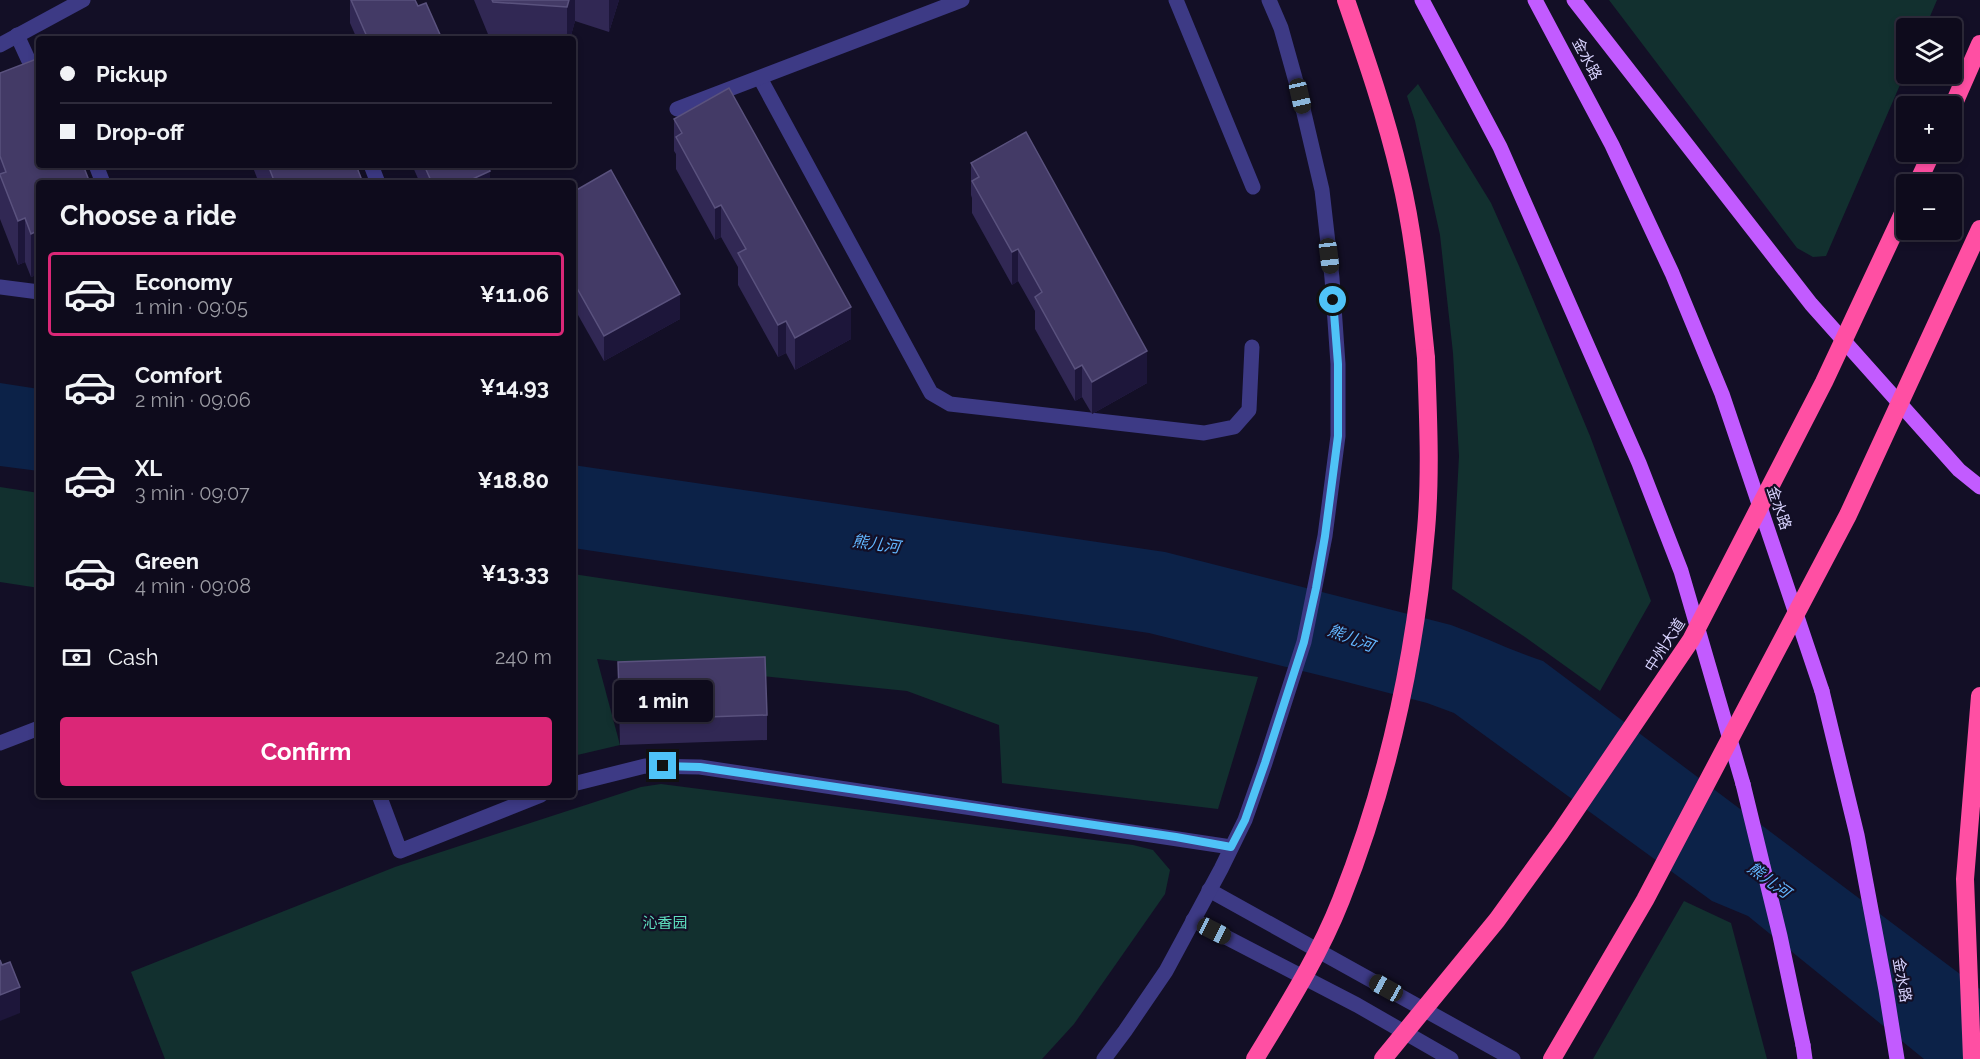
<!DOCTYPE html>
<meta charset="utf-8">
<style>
:root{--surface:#0e0b1c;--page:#1c1929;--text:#f1f3f6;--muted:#9b9ba3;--line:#2e2b3b;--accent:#db2777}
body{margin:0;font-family:Raleway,"Noto Sans SC",sans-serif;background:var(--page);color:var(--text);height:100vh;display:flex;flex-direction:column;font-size:22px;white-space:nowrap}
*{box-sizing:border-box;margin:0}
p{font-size:20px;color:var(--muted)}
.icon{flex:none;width:33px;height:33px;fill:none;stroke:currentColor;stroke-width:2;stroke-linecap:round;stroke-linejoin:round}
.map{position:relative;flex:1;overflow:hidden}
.panel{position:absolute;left:36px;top:180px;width:540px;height:618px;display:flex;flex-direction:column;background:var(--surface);border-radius:6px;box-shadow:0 3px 9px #0003,0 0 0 2px var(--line)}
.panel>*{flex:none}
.top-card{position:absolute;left:36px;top:36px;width:540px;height:132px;border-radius:6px;box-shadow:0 3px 9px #0003,0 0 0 2px var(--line);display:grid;align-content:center;height:132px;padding:0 24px;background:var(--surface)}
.tools{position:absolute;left:1896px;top:18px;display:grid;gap:12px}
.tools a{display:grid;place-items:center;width:66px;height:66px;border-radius:6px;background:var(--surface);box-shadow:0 3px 9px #0003,0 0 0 2px var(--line);font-size:30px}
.end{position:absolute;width:27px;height:27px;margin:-14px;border:8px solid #4fc3f7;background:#111;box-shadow:0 0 0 3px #111}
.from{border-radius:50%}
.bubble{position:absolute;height:42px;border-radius:6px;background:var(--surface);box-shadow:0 3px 9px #0003,0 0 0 2px var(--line);font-size:20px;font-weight:700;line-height:42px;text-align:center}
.car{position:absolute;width:18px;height:36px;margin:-18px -9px;border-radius:8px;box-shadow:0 0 4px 2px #0007;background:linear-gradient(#222 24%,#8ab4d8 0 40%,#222 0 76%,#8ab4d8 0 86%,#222 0)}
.top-card b{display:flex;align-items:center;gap:21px;height:57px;font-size:22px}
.top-card b+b{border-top:2px solid var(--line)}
.top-card i{width:15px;height:15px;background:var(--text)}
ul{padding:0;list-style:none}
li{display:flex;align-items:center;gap:18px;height:84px;margin:0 12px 9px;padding:0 12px;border:3px solid transparent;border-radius:6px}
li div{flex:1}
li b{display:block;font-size:22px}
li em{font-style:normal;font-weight:700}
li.selected{border-color:var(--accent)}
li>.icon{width:54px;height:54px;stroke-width:1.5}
h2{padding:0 24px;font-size:27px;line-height:72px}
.pay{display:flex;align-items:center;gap:15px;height:66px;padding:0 24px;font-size:22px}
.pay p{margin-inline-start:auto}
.button{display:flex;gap:12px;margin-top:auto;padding:12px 24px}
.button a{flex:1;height:69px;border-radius:6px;background:var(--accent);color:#fff;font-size:24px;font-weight:700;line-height:69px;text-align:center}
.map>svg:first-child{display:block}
.green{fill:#12302f}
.water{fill:#0c2248}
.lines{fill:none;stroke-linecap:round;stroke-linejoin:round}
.minor{stroke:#3d3a85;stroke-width:15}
.major{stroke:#c25bff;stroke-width:15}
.highway{stroke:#ff4fa3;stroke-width:18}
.major-bridge{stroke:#c25bff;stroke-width:15}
.highway-bridge{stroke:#ff4fa3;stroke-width:18}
.wall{fill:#312854}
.shaded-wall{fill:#1d163a}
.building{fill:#433a66;stroke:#5a527e;stroke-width:1.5}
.route{stroke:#4fc3f7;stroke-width:8}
.labels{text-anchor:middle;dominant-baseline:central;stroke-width:4.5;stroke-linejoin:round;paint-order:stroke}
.street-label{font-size:15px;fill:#d9d4ff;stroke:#130f26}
.park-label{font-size:15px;fill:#5fe0c0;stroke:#130f26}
.water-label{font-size:16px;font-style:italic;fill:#62b6ff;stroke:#130f26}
</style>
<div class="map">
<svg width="1980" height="1059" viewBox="0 0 1980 1059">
<rect width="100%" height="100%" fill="#130f26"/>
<!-- green -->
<g class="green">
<polygon points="1609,0 1937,0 1925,28 1906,28 1906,71 1826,256 1813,257 1797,248"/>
<polygon points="1418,84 1491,203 1519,266 1590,436 1651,601 1600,691 1525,637 1452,589 1459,456 1453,353 1440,235 1415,121 1407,96"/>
<polygon points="0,487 39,493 39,588 0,582"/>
<polygon points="573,574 1258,677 1218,809 1002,783 999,725 907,691 597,659 620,745 573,756"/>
<polygon points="661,784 1133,845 1153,850 1170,870 1165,894 1074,1024 1042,1059 165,1059 131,972 395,867 641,787"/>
<polygon points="1684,901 1731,923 1767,1059 1593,1059"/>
</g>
<!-- water -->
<g class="water">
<polygon points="0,383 39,389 39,471 0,466"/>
<path d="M573 465 1165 552 1451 625C1482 636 1512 651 1543 661L1980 989V1059H1924L1748 916 1712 901 1454 713 1427 703 1339 680 1149 633 573 548Z"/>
</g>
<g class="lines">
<!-- minor -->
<g class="minor">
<polyline points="1176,0 1253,187"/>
<polyline points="17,35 28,59 39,70"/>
<polyline points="0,45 83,0"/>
<polyline points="760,78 931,393 950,404 1204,433 1234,427 1249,410 1252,347"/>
<polyline points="677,109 962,0"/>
<polyline points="96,165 103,183"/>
<polyline points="371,165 378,183"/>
<polyline points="0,287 39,292"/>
<polyline points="0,743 39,728"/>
<polyline points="573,784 645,766 700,767 1231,847"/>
<polyline points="379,795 400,851 541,795"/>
<polyline points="1209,890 1513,1059"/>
<polyline points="1193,920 1357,1005 1451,1059"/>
<polyline points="1104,1059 1125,1031 1166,971 1221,869 1245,820 1265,763 1304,642 1325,536 1338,436 1338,364 1332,278 1322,190 1300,96 1281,28 1269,0"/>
</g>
<!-- major -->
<g class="major">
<polyline points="1422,0 1500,147 1639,463 1681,571 1743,784"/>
<polyline points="1535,0 1612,145 1672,273 1722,394 1822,691"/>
<polyline points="1574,0 1811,304 1959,470 1980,487"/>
<polyline points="1803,1045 1805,1059"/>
</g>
<!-- highway -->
<g class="highway">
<path d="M1346 0C1366 58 1386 116 1400 176 1414 234 1420 299 1426 358"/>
<polyline points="1952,108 1980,44"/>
<polyline points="1917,184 1932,152"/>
</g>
<!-- major-bridge -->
<g class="major-bridge">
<polyline points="1822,691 1857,835 1886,990 1897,1059"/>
<polyline points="1743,784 1780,936 1803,1045"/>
</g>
<!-- highway-bridge -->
<g class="highway-bridge">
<path d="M1255 1059C1286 1008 1319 956 1341 900 1388 782 1415 657 1426 530 1431 473 1428 415 1426 358"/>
<polyline points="1383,1059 1497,920 1560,833 1691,640 1824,382 1906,207"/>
<polyline points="1552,1059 1645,900 1848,515 1980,229"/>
<polyline points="1972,1059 1965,879 1980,696"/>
</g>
</g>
<!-- wall -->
<g class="wall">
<polygon points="350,0 415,0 418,6 442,39 357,39 350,23"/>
<polygon points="474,0 619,0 609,32 575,21 570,39 490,39"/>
<polygon points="0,73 39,183 39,274 31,277 25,262 18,265 0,219"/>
<polygon points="674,119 851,339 795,370 786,353 778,357 738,285 738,267 721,237 715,240 676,169 676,154 674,151"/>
<polygon points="971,163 1147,383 1092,414 1082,397 1075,401 1035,329 1035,311 1018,281 1012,285 972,213 972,198 971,195"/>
<polygon points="252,165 356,165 363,183 259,183"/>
<polygon points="412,165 488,165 490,183 420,183"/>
<polygon points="573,192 680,319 604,361 573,306"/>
<polygon points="618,662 767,715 767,740 620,745"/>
</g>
<!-- shaded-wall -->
<g class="shaded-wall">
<polygon points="569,0 575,0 575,21 570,39 567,39 567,7"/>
<polygon points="609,0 619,0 609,32"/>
<polygon points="490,171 490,183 464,183"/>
<polygon points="721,205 721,237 715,240 715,208"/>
<polygon points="25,218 25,262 18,265 18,221"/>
<polygon points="39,230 39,274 31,277 31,234"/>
<polygon points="1018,249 1018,281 1012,285 1012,252"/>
<polygon points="680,294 680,319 604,361 604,336"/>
<polygon points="851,307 851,339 795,370 795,338"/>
<polygon points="786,321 786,353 778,357 778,325"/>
<polygon points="1147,351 1147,383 1092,414 1092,382"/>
<polygon points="1082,365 1082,397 1075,401 1075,369"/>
<polygon points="20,987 20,1013 0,1021 0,995"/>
</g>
<!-- building -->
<g class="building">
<polygon points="351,0 415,0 418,6 426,3 442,39 368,39"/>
<polygon points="492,0 569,0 567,7 493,2"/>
<polygon points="39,58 39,165 83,165 90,183 39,183 39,230 31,234 25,218 18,221 0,175 0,174 6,172 0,156 0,73"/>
<polygon points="729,88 851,307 795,338 786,321 778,325 738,253 746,249 721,205 715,208 676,137 682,133 674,119"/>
<polygon points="1026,132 1147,351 1092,382 1082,365 1075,369 1035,297 1042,292 1018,249 1012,252 972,181 979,177 971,163"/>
<polygon points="268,165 356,165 363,183 275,183"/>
<polygon points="424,165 488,165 490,171 464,183 432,183"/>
<polygon points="611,170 680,294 604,336 573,281 573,192"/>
<polygon points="765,657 767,715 620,720 618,662"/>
<polygon points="0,960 2,965 10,962 20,987 0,995"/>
</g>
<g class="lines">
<!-- route -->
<polyline class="route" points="663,766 700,767 1176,837 1231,847 1245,820 1265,763 1304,642 1316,588 1325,536 1338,436 1338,364 1333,300"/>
</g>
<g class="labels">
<!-- street labels -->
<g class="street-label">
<text transform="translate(1587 59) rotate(62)">金水路</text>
<text transform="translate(1779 508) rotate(71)">金水路</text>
<text transform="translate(1665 645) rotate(-57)">中州大道</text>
<text transform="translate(1902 980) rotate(80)">金水路</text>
</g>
<!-- park labels -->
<g class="park-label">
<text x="665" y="923">沁香园</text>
</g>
<!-- water labels -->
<g class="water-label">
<text transform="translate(876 544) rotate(8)">熊儿河</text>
<text transform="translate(1351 638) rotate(21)">熊儿河</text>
<text transform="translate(1769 880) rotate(36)">熊儿河</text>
</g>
</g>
</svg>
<div class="tools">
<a><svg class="icon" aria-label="layers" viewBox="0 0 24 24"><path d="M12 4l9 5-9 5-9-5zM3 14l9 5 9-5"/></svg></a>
<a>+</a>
<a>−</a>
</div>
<i class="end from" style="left:1333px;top:300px"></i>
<i class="end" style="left:663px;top:766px"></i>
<div class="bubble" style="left:614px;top:680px;width:99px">1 min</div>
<i class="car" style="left:1300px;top:96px;rotate:167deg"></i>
<i class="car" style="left:1329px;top:256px;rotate:173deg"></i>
<i class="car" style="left:1214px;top:931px;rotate:117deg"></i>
<i class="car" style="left:1386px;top:988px;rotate:299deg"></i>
<div class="top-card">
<b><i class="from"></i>Pickup</b>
<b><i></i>Drop-off</b>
</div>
<section class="panel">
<h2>Choose a ride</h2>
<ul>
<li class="selected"><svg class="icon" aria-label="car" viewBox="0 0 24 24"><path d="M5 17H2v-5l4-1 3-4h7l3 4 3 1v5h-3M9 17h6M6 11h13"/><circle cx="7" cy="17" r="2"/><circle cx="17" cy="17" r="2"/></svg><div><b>Economy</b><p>1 min · 09:05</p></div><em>¥11.06</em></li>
<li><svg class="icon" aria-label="car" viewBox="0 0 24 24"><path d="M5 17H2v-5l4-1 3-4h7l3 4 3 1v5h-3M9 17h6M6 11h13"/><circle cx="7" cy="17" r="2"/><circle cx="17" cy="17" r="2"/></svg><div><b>Comfort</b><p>2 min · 09:06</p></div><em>¥14.93</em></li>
<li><svg class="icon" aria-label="car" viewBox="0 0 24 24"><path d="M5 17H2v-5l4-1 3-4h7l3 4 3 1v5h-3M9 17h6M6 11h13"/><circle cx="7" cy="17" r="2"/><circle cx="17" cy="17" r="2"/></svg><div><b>XL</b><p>3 min · 09:07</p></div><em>¥18.80</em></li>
<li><svg class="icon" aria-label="car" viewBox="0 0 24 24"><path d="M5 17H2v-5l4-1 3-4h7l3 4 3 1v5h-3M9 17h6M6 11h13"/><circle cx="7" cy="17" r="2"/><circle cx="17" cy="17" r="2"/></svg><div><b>Green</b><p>4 min · 09:08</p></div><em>¥13.33</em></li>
</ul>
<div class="pay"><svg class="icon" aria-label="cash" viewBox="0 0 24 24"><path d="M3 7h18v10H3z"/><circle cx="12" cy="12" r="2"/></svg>Cash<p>240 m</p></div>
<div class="button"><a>Confirm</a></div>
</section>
</div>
